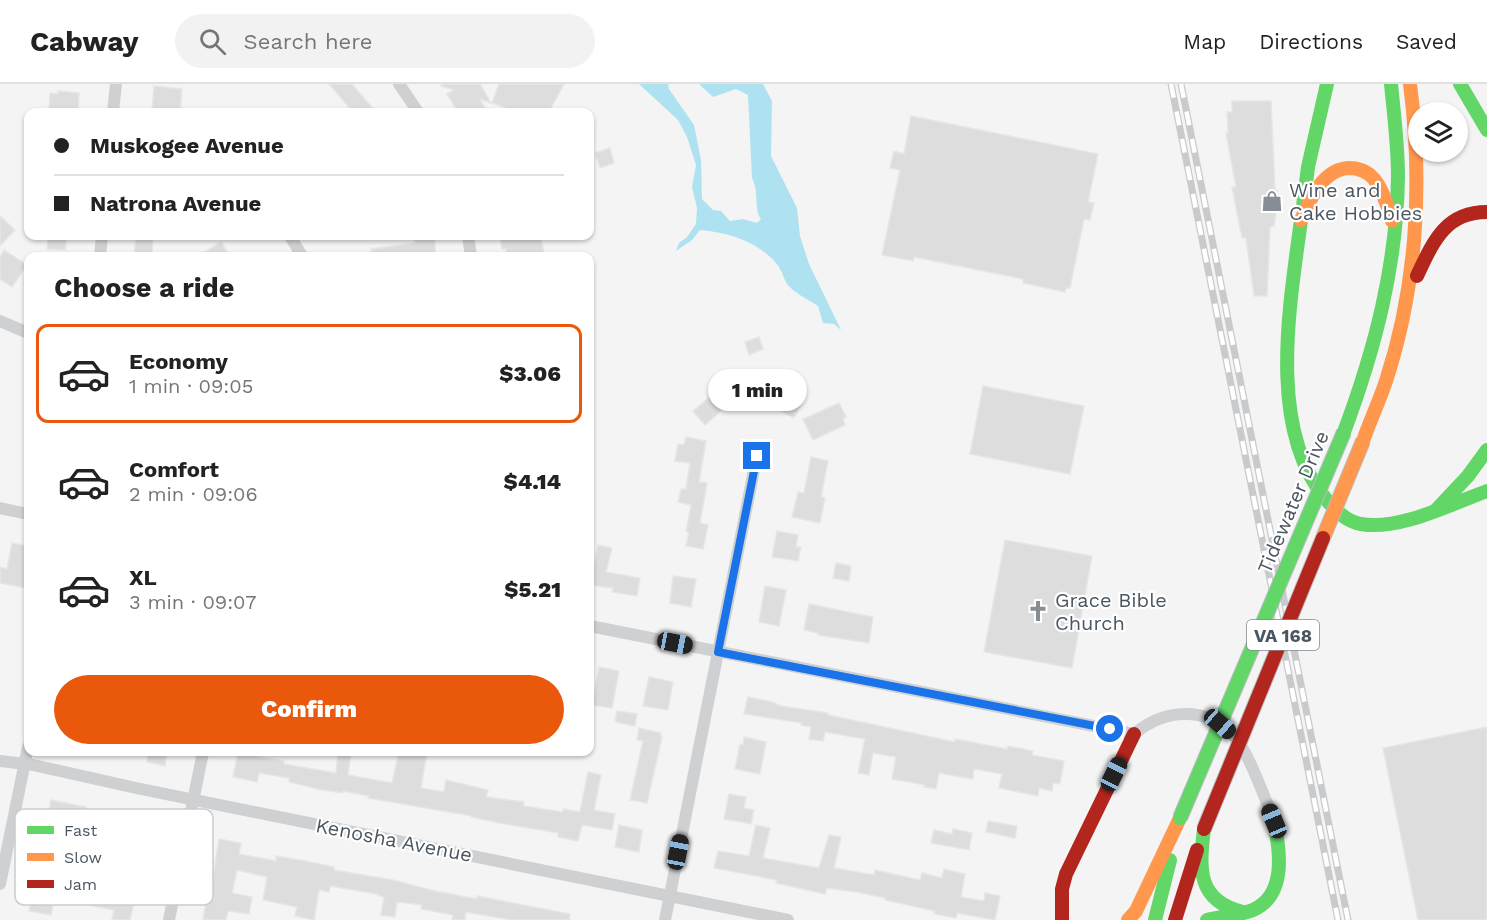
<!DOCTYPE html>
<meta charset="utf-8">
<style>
:root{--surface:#fff;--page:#f2f2f2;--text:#222;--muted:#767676;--line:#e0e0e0;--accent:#ea580c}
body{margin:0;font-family:"Work Sans",sans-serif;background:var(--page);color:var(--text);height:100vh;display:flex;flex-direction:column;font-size:22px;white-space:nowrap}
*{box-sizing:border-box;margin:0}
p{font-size:20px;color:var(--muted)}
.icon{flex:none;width:33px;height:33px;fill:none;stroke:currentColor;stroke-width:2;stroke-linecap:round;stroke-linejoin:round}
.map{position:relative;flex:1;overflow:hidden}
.sheet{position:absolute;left:24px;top:168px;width:570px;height:504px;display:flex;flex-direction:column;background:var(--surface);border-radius:12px;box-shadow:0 2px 4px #0004}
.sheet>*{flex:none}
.banner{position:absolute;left:24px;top:24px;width:570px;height:132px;border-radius:12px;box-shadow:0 2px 4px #0004;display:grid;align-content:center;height:132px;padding:0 30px;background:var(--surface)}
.tools{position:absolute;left:1408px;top:18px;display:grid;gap:12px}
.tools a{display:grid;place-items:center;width:60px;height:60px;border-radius:50%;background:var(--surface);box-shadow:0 2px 4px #0004;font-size:30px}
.end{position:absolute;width:27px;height:27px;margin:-14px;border:8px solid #1a73e8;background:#fff;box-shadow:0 0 0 3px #fff}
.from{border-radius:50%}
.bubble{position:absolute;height:42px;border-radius:21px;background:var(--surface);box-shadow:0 2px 4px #0004;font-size:20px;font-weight:800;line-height:42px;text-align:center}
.car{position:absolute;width:18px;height:36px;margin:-18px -9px;border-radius:8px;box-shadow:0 0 4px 2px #0007;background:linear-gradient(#222 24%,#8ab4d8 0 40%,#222 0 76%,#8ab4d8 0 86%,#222 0)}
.banner b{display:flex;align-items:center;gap:21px;height:57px;font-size:22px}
.banner b+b{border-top:2px solid var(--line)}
.banner i{width:15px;height:15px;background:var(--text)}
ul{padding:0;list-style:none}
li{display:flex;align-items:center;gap:18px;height:99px;margin:0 12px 9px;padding:0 18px;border:3px solid transparent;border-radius:12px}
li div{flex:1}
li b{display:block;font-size:22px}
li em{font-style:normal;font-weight:800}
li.on{border-color:var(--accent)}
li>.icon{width:54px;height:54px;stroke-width:1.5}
h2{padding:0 30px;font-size:27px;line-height:72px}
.button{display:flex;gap:12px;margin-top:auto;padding:12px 30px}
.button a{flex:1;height:69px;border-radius:36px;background:var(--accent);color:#fff;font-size:24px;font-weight:800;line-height:69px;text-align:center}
header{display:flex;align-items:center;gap:36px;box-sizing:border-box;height:84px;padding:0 30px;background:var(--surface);border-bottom:2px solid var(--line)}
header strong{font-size:28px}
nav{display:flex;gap:33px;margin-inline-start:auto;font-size:21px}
.search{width:420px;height:54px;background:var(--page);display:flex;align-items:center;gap:15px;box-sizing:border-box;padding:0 21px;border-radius:33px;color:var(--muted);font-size:22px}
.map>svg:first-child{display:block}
.water{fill:#aee2f0}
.building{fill:#ddddde;stroke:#e5e6e7;stroke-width:1.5}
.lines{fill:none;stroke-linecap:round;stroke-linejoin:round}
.street{stroke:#ced0d2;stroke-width:12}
.fast{stroke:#63d668;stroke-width:14}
.slow{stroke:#ff974d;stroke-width:14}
.jam{stroke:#b3261e;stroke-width:14}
.rail-casing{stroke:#c9cacc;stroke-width:7}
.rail{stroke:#fff;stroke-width:4.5;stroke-dasharray:14;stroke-linecap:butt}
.fast-bridge-casing{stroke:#b9bec3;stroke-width:16;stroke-linecap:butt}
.slow-bridge-casing{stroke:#b9bec3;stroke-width:16;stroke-linecap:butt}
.jam-bridge-casing{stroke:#b9bec3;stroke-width:16;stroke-linecap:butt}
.fast-bridge{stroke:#63d668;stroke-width:14}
.slow-bridge{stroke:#ff974d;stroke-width:14}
.jam-bridge{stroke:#b3261e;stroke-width:14}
.route{stroke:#1a73e8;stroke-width:8}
.labels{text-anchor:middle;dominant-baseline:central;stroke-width:4.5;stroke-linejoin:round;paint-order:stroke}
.shield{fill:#fff;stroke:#808990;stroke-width:1.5}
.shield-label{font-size:18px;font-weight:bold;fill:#4a5661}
.poi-label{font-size:20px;fill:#4a5661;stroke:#fff;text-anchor:start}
.street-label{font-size:20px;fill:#4a5661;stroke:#fff}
.key{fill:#fff;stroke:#c9ccd0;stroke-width:1.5}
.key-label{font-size:16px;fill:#4a5661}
</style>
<header>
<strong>Cabway</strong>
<div class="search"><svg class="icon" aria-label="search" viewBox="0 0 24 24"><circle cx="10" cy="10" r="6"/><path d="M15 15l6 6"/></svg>Search here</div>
<nav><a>Map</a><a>Directions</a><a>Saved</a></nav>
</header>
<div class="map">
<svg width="1487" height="836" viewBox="0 0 1487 836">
<rect width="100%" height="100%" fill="#f4f4f4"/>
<!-- water -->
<path class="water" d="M639 0H668L669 5 694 41 701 76 702 115 713 126 721 127 730 137 743 135 757 139 761 135C753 123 760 110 752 94L748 11 736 5 713 13 699 0H763L772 17 771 72 797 124 800 152 809 180 841 246 834 240 823 239 818 222C809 216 794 209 787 200 784 195 782 188 779 183 762 159 728 148 700 146L692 156 676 167 679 159 687 153 696 140 697 124 692 103 696 81 687 53 678 36Z"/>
<!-- building -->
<g class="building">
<polygon points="329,0 352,0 376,28 353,28"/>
<polygon points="442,0 480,0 491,19 480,15 487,28 458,28 447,10 454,6 441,2"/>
<polygon points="499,0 564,0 549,28 518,28 492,19"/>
<polygon points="154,2 182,5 180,28 152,27"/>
<polygon points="58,7 79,9 78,28 59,28 60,27 49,26 50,9 58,10"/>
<polygon points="1232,17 1271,17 1275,106 1277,106 1278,112 1274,142 1270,143 1267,212 1254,212 1246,154 1242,154 1232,103 1236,103 1226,49 1228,49 1227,28 1232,28"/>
<polygon points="911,32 1098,70 1088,118 1094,119 1090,136 1084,135 1070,204 1066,204 1065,208 1023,199 1023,195 914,173 913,177 882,171 900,86 890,84 894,67 904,70"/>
<polygon points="610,64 614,79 600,84 595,69"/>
<polygon points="0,132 15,146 0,162"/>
<polygon points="48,152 67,152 65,166 47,165"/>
<polygon points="136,152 153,152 152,172 134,172"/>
<polygon points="413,152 434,152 436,172 372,172 371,165 415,159"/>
<polygon points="500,152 541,152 544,170 542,172 507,172 506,165 502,165"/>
<polygon points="221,158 230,172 198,172"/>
<polygon points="4,166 27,181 12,203 0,195 0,173"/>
<polygon points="759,253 763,265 749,271 745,258"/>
<polygon points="759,295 760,317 735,319 733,300 747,299 747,296"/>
<polygon points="983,302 1084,322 1070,390 970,370"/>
<polygon points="780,305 803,317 794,334 771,322"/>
<polygon points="712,311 723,325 705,341 693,327"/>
<polygon points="839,319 846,333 843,335 845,341 813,356 803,335"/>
<polygon points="686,353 706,357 699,398 707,399 700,439 708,441 703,465 686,462 689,448 686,448 691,421 678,418 681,405 686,405 690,379 675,377 678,360 684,361"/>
<polygon points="811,373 828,377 821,413 825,414 820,439 792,433 798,408 804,409"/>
<polygon points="777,447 798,451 796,463 801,463 798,477 772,473"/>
<polygon points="1005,456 1092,472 1072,584 984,568"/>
<polygon points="12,459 28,462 27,504 0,499 0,483 7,485"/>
<polygon points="598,461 612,464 606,488 640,494 637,512 612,508 613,504 590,501 590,479 594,480"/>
<polygon points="836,479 851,482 849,497 833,494"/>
<polygon points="673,492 696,495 691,523 670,519"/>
<polygon points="765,502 786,506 779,542 759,538"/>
<polygon points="809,520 873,533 869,559 818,551 818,549 804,546"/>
<polygon points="599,583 619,587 612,624 592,621"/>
<polygon points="649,593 673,598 668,626 643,622"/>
<polygon points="748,613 772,618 781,622 828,629 828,631 955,658 955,655 1007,665 1008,662 1033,667 1032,671 1064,677 1060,700 1053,699 1052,707 1039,704 1038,712 999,704 1002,690 974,685 973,695 939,689 936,705 924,703 925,701 892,695 896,673 873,669 869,691 858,689 865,655 825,648 823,657 809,655 811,643 801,641 802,639 744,630"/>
<polygon points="617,627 637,630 635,642 615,638"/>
<polygon points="1487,643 1487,836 1418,836 1383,664"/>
<polygon points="639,644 661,649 661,653 662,653 647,719 630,716 643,657 637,656"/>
<polygon points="744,653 766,658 760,690 735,685 740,660 743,661"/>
<polygon points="149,668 167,668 165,682 147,678"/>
<polygon points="338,668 351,668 348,691 392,699 399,668 427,669 421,704 444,708 446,696 488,706 486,713 524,718 523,722 563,728 563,725 580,728 588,688 601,691 594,726 615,730 612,746 582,741 578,757 558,753 558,749 505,740 471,733 472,732 368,714 369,712 343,707 343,709 322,706 289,698 289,694 259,689 257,698 233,693 238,669 284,677 284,680 336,689"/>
<polygon points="729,710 746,713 744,724 754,726 751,740 724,735"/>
<polygon points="51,716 86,723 83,740 66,737 62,761 65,762 62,773 59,773 52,805 56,805 51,831 29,827"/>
<polygon points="123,730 153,738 132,818 134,819 130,836 112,836 114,826 88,821 92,803 117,808 122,787 119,786 121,777 97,772 105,738 117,741 119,732 123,733"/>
<polygon points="988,737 1017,742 1015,754 986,748"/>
<polygon points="619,741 642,746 639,768 615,763"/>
<polygon points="756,741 770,744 763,774 819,784 829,751 841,753 834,784 874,791 875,786 920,796 922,789 942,794 944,785 965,790 961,813 984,817 985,809 1000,812 995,836 957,829 956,834 934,830 935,827 885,816 885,814 857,808 827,804 825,810 776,799 777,796 714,784 718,767 749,772"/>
<polygon points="953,745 972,749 969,766 931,759 934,746 952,750"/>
<polygon points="219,755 241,759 239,770 276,777 276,772 306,777 334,783 334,786 393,796 435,807 477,815 477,812 570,830 569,836 512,836 466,828 465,836 452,836 453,831 421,825 422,821 397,818 395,833 381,831 384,813 377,811 377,810 330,802 329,808 319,806 314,836 295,832 297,823 263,816 267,793 237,786 232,809 252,813 249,830 228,827 226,836 203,836 210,792 213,792"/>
</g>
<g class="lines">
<!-- street -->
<g class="street">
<polyline points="399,0 418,28"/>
<polyline points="113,28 116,0"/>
<polyline points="290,152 302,172"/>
<polyline points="468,152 471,172"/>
<polyline points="100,172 102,152"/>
<polyline points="0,237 28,249"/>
<polyline points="0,424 28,430"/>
<path d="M590 542 1134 650C1164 625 1206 621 1234 652 1249 669 1265 715 1274 737"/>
<polyline points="0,677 33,681 136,704 788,836"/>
<polyline points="0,800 28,663"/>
<polyline points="169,836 203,668"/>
<polyline points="665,836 757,371"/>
</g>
<!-- fast -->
<g class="fast">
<polyline points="1460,0 1487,46"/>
<polyline points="1303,122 1308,83 1327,0"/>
<path d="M1301 136C1290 220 1267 343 1325 414 1334 425 1346 438 1361 440 1399 447 1451 420 1487 407"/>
<path d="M1344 348C1375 265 1397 181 1398 92 1398 61 1394 31 1391 0"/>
<polyline points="1436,426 1468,392 1487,366"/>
<path d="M1204 745C1199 785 1197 817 1243 828"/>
<polyline points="1155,836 1170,776"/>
<path d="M1207 836C1222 832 1239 832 1253 826 1287 811 1280 766 1274 737"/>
</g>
<!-- slow -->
<g class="slow">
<path d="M1301 136C1310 115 1323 85 1349 84 1359 84 1367 87 1374 95 1383 106 1388 123 1392 137"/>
<path d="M1363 357C1370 337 1379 318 1386 297 1417 202 1423 99 1410 0"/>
<polyline points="1128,836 1136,827 1180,734"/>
</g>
<!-- jam -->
<g class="jam">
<path d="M1417 192C1433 158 1445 128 1487 128"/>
<polyline points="1062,836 1062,805 1066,790 1134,650"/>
<polyline points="1175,836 1197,766"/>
</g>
<defs>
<g id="rail">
<polyline points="1171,0 1338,836"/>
<polyline points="1181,0 1348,836"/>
</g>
</defs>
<!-- rail casing -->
<use href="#rail" class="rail-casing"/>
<!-- rail -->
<use href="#rail" class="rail"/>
<defs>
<polyline id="fast-bridge" points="1180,734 1344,348"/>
<polyline id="slow-bridge" points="1323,454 1363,357"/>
<polyline id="jam-bridge" points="1204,745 1323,454"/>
</defs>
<!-- fast-bridge casing -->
<use href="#fast-bridge" class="fast-bridge-casing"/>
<!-- slow-bridge casing -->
<use href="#slow-bridge" class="slow-bridge-casing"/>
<!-- jam-bridge casing -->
<use href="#jam-bridge" class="jam-bridge-casing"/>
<!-- fast-bridge -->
<use href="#fast-bridge" class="fast-bridge"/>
<!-- slow-bridge -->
<use href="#slow-bridge" class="slow-bridge"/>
<!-- jam-bridge -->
<use href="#jam-bridge" class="jam-bridge"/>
</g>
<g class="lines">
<!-- route -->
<polyline class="route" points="757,372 718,568 1110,645"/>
</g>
<!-- icons -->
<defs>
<symbol id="shop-bare" viewBox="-9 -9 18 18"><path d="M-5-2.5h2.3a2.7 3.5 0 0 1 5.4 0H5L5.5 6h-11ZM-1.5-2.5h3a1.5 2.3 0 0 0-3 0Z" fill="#868d94" stroke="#fff" stroke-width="2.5" paint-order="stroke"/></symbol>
<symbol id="church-bare" viewBox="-9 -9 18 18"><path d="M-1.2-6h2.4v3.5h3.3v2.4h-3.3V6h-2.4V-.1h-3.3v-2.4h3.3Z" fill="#868d94" stroke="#fff" stroke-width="2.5" paint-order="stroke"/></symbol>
</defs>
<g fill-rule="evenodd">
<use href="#shop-bare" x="1257" y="102" width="30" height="30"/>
<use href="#church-bare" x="1023" y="512" width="30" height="30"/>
</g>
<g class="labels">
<!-- shield labels -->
<rect class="shield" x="1247" y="536" width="72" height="30" rx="4.5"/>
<g class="shield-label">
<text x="1283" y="551">VA 168</text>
</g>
<!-- poi labels -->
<g class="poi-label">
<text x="1289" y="106">Wine and<tspan x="1289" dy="23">Cake Hobbies</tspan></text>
<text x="1055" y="516">Grace Bible<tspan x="1055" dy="23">Church</tspan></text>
</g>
<!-- street labels -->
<g class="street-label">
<text transform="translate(1293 418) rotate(-67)">Tidewater Drive</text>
<text transform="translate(394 756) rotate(11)">Kenosha Avenue</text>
</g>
</g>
<!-- legend -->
<rect x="15" y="725" width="198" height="96" rx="9" class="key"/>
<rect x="27" y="742" width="27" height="8" fill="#63d668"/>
<rect x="27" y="769" width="27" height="8" fill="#ff974d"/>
<rect x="27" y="796" width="27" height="8" fill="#b3261e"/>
<g class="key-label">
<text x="64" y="752">Fast</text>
<text x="64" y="779">Slow</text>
<text x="64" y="806">Jam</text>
</g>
</svg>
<div class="tools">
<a><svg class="icon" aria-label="layers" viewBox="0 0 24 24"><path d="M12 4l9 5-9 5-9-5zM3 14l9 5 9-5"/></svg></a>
</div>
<i class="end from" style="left:1110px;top:645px"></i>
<i class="end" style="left:757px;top:372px"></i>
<div class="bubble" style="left:708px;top:285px;width:99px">1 min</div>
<i class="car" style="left:675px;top:559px;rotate:101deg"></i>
<i class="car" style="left:1220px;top:640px;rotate:131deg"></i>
<i class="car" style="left:1114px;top:690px;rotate:26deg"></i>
<i class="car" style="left:1274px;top:737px;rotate:337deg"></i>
<i class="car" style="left:678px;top:768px;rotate:11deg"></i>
<div class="banner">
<b><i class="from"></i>Muskogee Avenue</b>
<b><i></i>Natrona Avenue</b>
</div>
<section class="sheet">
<h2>Choose a ride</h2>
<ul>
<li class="on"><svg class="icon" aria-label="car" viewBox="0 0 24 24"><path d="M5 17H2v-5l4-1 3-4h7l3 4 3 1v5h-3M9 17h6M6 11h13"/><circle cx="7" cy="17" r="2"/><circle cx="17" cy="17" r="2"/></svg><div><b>Economy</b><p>1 min · 09:05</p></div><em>$3.06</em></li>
<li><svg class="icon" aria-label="car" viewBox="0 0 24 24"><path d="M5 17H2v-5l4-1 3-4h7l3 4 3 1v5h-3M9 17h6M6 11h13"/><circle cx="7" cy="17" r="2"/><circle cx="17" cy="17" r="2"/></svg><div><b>Comfort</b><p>2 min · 09:06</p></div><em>$4.14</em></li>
<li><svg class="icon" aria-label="car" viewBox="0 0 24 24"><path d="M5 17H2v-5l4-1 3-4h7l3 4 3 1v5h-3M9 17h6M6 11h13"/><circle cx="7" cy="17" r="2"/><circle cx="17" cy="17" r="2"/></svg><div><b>XL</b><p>3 min · 09:07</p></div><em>$5.21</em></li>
</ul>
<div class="button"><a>Confirm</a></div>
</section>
</div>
